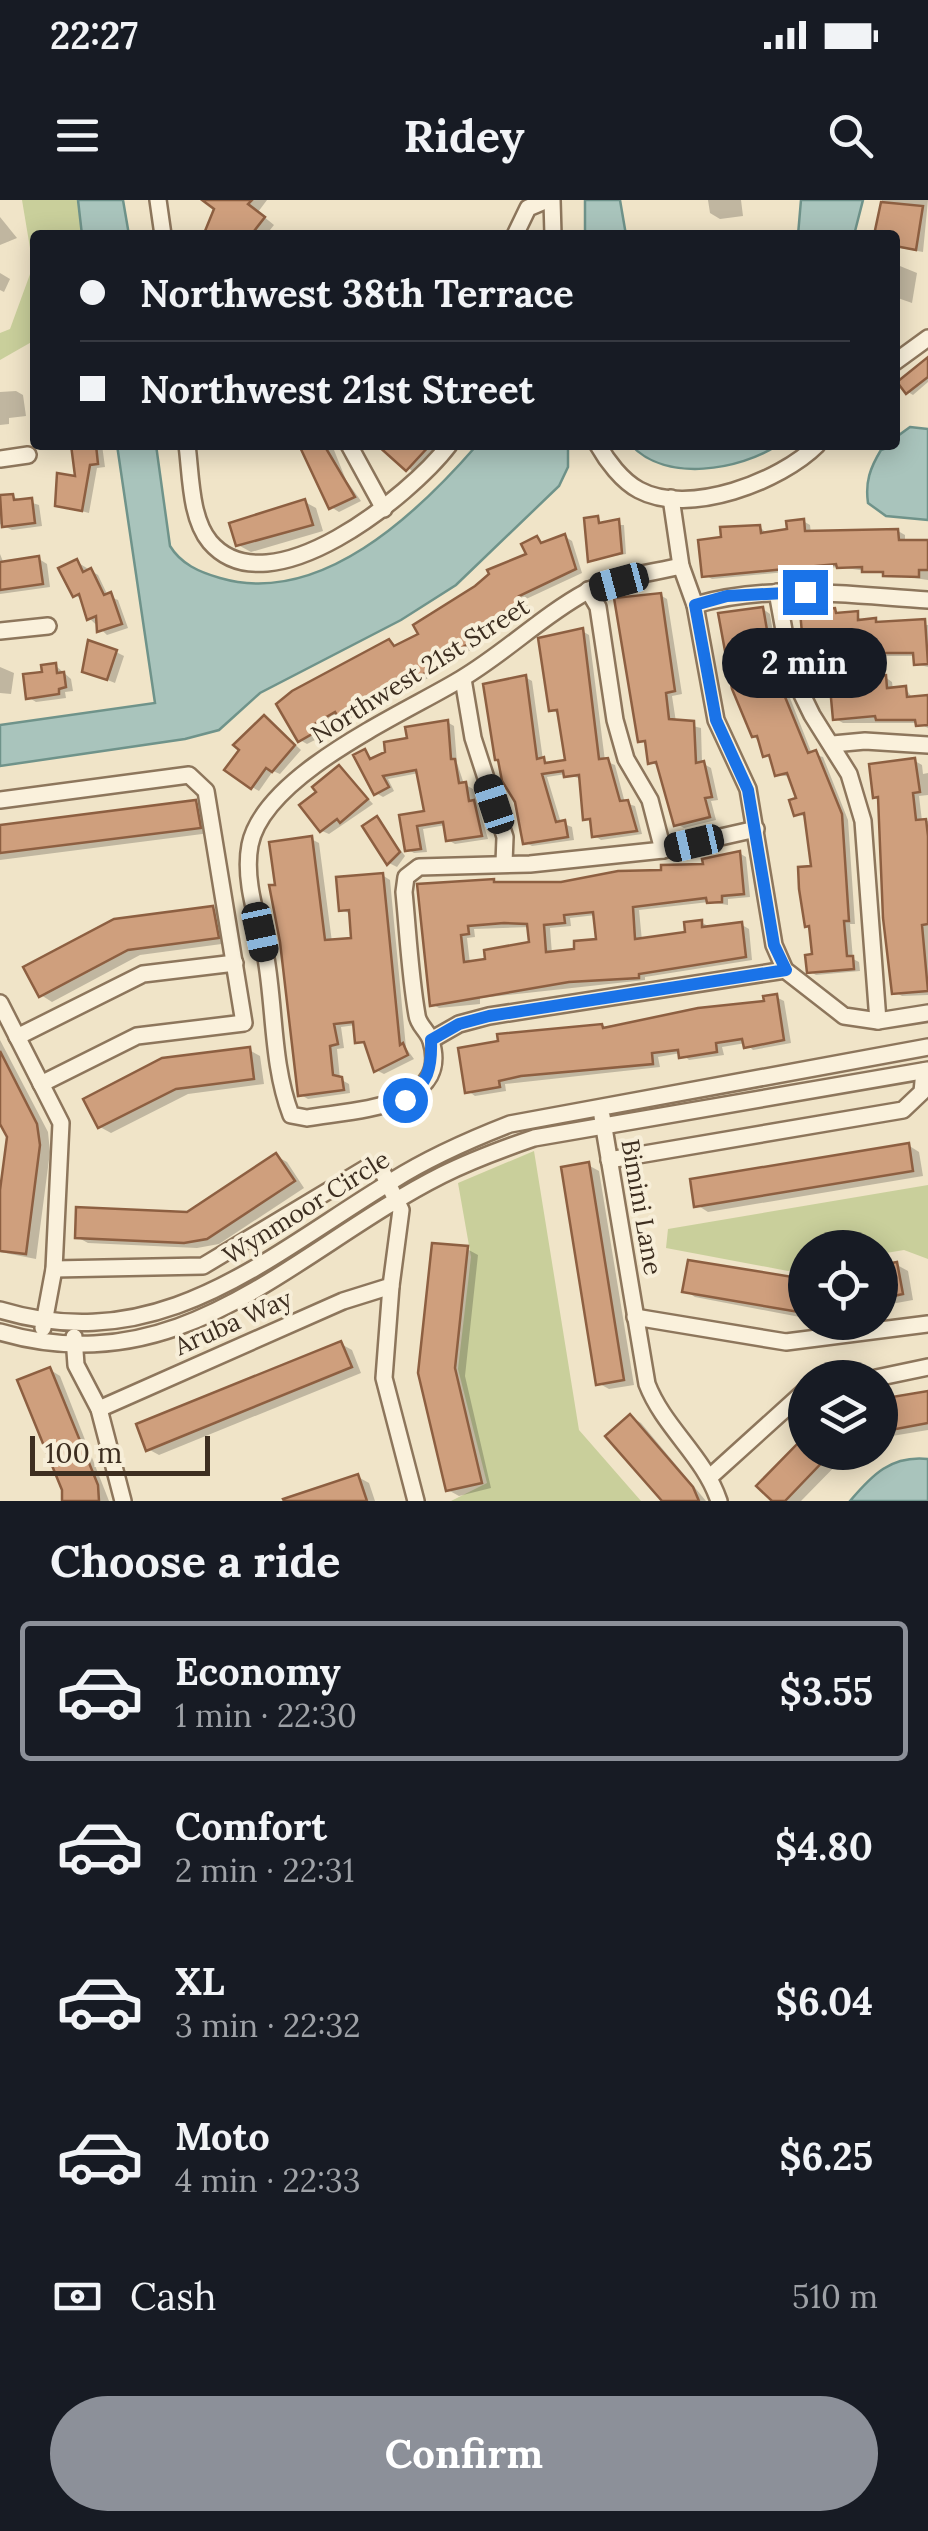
<!DOCTYPE html>
<meta charset="utf-8">
<style>
:root{--surface:#171b24;--page:#20242c;--text:#f1f3f6;--muted:#9ea1a6;--line:#363941;--accent:#8c9099}
body{margin:0;font-family:Lora,serif;background:var(--page);color:var(--text);height:100vh;display:flex;flex-direction:column;font-size:38px;white-space:nowrap}
*{box-sizing:border-box;margin:0}
p{font-size:32px;color:var(--muted)}
.icon{flex:none;width:55px;height:55px;fill:none;stroke:currentColor;stroke-width:2;stroke-linecap:round;stroke-linejoin:round}
.map{position:relative;height:1301px;overflow:hidden}
.sheet{display:flex;flex-direction:column;background:var(--surface);flex:1}
.sheet>*{flex:none}
.guide{position:absolute;left:30px;top:30px;width:870px;height:220px;border-radius:10px;box-shadow:0 5px 25px #0003;display:grid;align-content:center;height:220px;padding:0 50px;background:var(--surface)}
.controls{position:absolute;left:788px;top:1030px;display:grid;gap:20px}
.controls a{display:grid;place-items:center;width:110px;height:110px;border-radius:50%;background:var(--surface);box-shadow:0 5px 25px #0003;font-size:50px}
.scale{position:absolute;left:30px;bottom:25px;width:180px;box-sizing:border-box;padding-left:10px;border:5px solid #3d2e20;border-top:0;font-size:28px;line-height:35px;white-space:nowrap;color:#3d2e20;-webkit-text-stroke:8px #f7eed8;paint-order:stroke}
.end{position:absolute;width:45px;height:45px;margin:-22px;border:12px solid #1a73e8;background:#fff;box-shadow:0 0 0 5px #fff}
.from{border-radius:50%}
.bubble{position:absolute;height:70px;border-radius:35px;background:var(--surface);box-shadow:0 5px 25px #0003;font-size:32px;font-weight:700;line-height:70px;text-align:center}
.car{position:absolute;width:30px;height:60px;margin:-30px -15px;border-radius:12px;box-shadow:0 0 8px 2px #0007;background:linear-gradient(#222 24%,#8ab4d8 0 40%,#222 0 76%,#8ab4d8 0 86%,#222 0)}
.guide b{display:flex;align-items:center;gap:35px;height:95px;font-size:38px}
.guide b+b{border-top:2px solid var(--line)}
.guide i{width:25px;height:25px;background:var(--text)}
ul{padding:0;list-style:none}
li{display:flex;align-items:center;gap:30px;height:140px;margin:0 20px 15px;padding:0 30px;border:5px solid transparent;border-radius:10px}
li div{flex:1}
li b{display:block;font-size:38px}
li em{font-style:normal;font-weight:700}
li.on{border-color:var(--accent)}
li>.icon{width:90px;height:90px;stroke-width:1.5}
h2{padding:0 50px;font-size:45px;line-height:120px}
.pay{display:flex;align-items:center;gap:25px;height:110px;padding:0 50px;font-size:38px}
.pay p{margin-inline-start:auto}
.cta{display:flex;gap:20px;margin-top:auto;padding:20px 50px}
.cta a{flex:1;height:115px;border-radius:60px;background:var(--accent);color:#fff;font-size:40px;font-weight:700;line-height:115px;text-align:center}
.status{display:flex;justify-content:space-between;align-items:center;height:70px;padding:0 50px;background:var(--surface);direction:ltr}
.status svg{height:28px;fill:currentColor}
header{display:flex;justify-content:space-between;align-items:center;height:130px;padding:0 50px;background:var(--surface);font-size:45px;font-weight:700}
.map>svg:first-child{display:block}
.green{fill:#c9cf9b}
.water{fill:#a9c4bc;stroke:#6f938a;stroke-width:2.5}
.shadow{fill:#0003;fill-rule:evenodd}
.building{fill:#cf9f7d;stroke:#8d5f41;stroke-width:2.5;fill-rule:evenodd}
.lines{fill:none;stroke-linecap:round;stroke-linejoin:round}
.minor-casing{stroke:#8d765c;stroke-width:20}
.minor{stroke:#faf1dc;stroke-width:15}
.route{stroke:#1a73e8;stroke-width:12}
.labels{text-anchor:middle;dominant-baseline:central;stroke-width:8;stroke-linejoin:round;paint-order:stroke}
.street-label{font-size:25px;fill:#3d2e20;stroke:#f7eed8}
</style>
<div class="status"><b>22:27</b><svg viewBox="0 0 49 12"><path d="M0 12V9h3v3zM5 12V6h3v6zM10 12V3h3v9zM15 12V0h3v12zM26 1h20v11H26zM47 4h2v5h-2z"/></svg></div>
<header><svg class="icon" aria-label="menu" viewBox="0 0 24 24"><path d="M4 6h16M4 12h16M4 18h16"/></svg>Ridey<svg class="icon" aria-label="search" viewBox="0 0 24 24"><circle cx="10" cy="10" r="6"/><path d="M15 15l6 6"/></svg></header>
<div class="map">
<svg width="928" height="1301" viewBox="0 0 928 1301">
<rect width="100%" height="100%" fill="#f0e4c8"/>
<!-- green -->
<g class="green">
<polygon points="22,0 78,0 82,35 35,35 35,140 0,160 0,133 10,129 33,66"/>
<polygon points="534,951 579,1230 641,1301 451,1301 487,1283 458,1169 471,1057 458,983"/>
<polygon points="928,985 928,1059 904,1050 880,1054 880,1048 805,1048 805,1068 788,1071 666,1048 668,1029"/>
</g>
<!-- water -->
<g class="water">
<polygon points="78,0 123,0 129,35 82,35"/>
<polygon points="585,0 620,0 626,35 585,35"/>
<polygon points="801,0 863,0 854,35 798,35"/>
<path d="M910 227 928 229V320L886 316 868 303C865 282 870 268 881 250L895 245V238Z"/>
<path d="M117 245H156L170 346C181 364 199 372 220 378 320 407 417 314 477 245H568V267L559 286 456 385 401 420 260 493 219 530 185 539 0 566V525L155 503Z"/>
<path d="M631 245H778C740 270 666 283 631 245Z"/>
<path d="M928 1259V1301H850C872 1275 891 1255 928 1259Z"/>
</g>
<!-- shadow -->
<g class="shadow">
<polygon points="206,0 267,0 258,12 274,25 266,35 215,35 217,9"/>
<polygon points="708,0 741,0 743,16 720,19 710,13"/>
<polygon points="882,0 928,0 923,52 895,47 895,35 878,35"/>
<polygon points="0,17 17,38 0,45"/>
<polygon points="895,64 917,73 912,103 895,97"/>
<polygon points="0,73 10,79 4,92 0,90"/>
<polygon points="895,109 899,111 898,124 895,124"/>
<polygon points="928,160 928,182 913,195 908,192"/>
<polygon points="16,191 23,195 26,216 9,218 9,224 0,225 0,192"/>
<polygon points="67,245 102,245 105,267 97,268 89,313 58,305 78,279 74,252"/>
<polygon points="302,245 332,245 346,280 361,301 339,312 331,307"/>
<polygon points="384,245 440,245 415,274"/>
<polygon points="13,297 39,305 42,326 12,330 0,324 0,298"/>
<polygon points="305,302 316,308 323,331 251,352 240,346 232,325"/>
<polygon points="598,319 603,325 624,325 626,354 590,360"/>
<polygon points="803,321 810,325 811,334 898,331 905,335 905,343 928,343 928,336 928,380 839,367 712,379 705,375 724,339 760,327 767,334 790,331"/>
<polygon points="564,336 572,341 582,373 524,400 528,406 509,416 512,421 436,474 347,520 342,516 314,533 317,539 307,544 300,540 279,505 389,442 398,447 422,435 529,355 537,339 546,344"/>
<polygon points="0,354 4,364 39,359 47,364 50,387 0,394"/>
<polygon points="77,362 98,375 108,396 118,400 128,428 107,435 89,418 83,400 75,395"/>
<polygon points="660,395 667,399 682,494 672,496 676,522 701,528 702,563 711,568 718,600 711,601 716,620 684,628 677,624 658,566 650,562 648,545 641,540"/>
<polygon points="763,409 770,414 783,494 790,498 812,554 823,557 848,620 855,724 850,724 853,759 859,762 860,771 816,775 809,771 814,757 812,728 807,725 814,668 807,617 796,614 799,600 791,577 778,575 773,560 754,536"/>
<polygon points="834,411 882,425 928,425 928,467 916,464 915,456 867,456 870,479 885,477 892,482 893,490 906,489 913,499 928,498 928,528 918,523 843,523 836,519 849,476 847,456 814,459 807,455"/>
<polygon points="582,431 589,435 605,561 615,565 625,603 635,606 642,634 601,640 595,636 593,622 586,618 581,579 566,574 547,577 561,623 572,627 574,640 532,646 525,642 508,582 525,477 532,481 543,560 551,564 568,562 559,514 552,510"/>
<polygon points="116,452 124,456 115,483 85,471"/>
<polygon points="56,466 71,479 73,491 65,492 66,498 36,502 28,497"/>
<polygon points="0,467 14,473 11,494 0,493"/>
<polygon points="271,522 301,550 280,574 273,571 259,591 252,587 242,549"/>
<polygon points="447,522 454,526 457,563 464,584 473,589 488,639 455,644 448,640 446,625 423,629 427,652 414,653 407,649 402,617 427,613 419,573 388,579 394,591 383,597 376,593 365,552 374,560"/>
<polygon points="915,561 922,565 923,574 928,573 928,595 919,596 922,621 928,621 928,795 902,796 895,792 881,599 875,596"/>
<polygon points="340,568 373,604 329,634 322,631 320,592"/>
<polygon points="195,602 206,608 210,633 0,660 0,627"/>
<polygon points="377,619 405,656 397,667 389,663"/>
<polygon points="311,639 319,643 332,742 354,740 351,714 341,710 382,675 390,680 406,848 414,859 384,874 376,870 368,845 358,841 356,825 341,827 344,848 337,849 340,879 349,884 350,893 308,899 301,895 272,688 278,687"/>
<path d="M739 653 746 657 750 697 728 699V705L709 702 639 710 642 741 687 734 701 722 708 726 742 725 749 729 752 760 645 777V780L480 798V804L439 808 432 804 420 686 493 681 561 685 705 666ZM596 715 599 742 577 751 552 754 550 728 571 726 570 718ZM530 727 532 744 470 764 467 738 475 737 474 729Z"/>
<polygon points="213,708 224,715 229,743 140,755 52,802 41,795 114,721"/>
<polygon points="776,797 784,801 791,843 753,850 746,843 722,847 724,855 689,860 681,853 658,857 660,867 505,884 506,891 475,896 468,891 601,827 767,803"/>
<polygon points="0,840 48,932 50,952 36,1059 0,1052 0,1009 10,937 0,918"/>
<polygon points="249,850 260,856 264,884 188,894 111,933 100,927"/>
<polygon points="908,945 919,952 923,976 708,1012 697,1005"/>
<polygon points="276,956 287,962 304,988 219,1044 197,1048 88,1043 77,1037 187,1014"/>
<polygon points="588,965 599,971 634,1185 609,1189 598,1183"/>
<polygon points="467,1049 478,1055 465,1176 491,1288 459,1296 448,1290 420,1173"/>
<polygon points="897,1065 908,1071 913,1100 880,1106 880,1068"/>
<polygon points="805,1082 805,1118 695,1097 684,1090"/>
<polygon points="341,1144 352,1150 361,1173 159,1255 148,1249"/>
<polygon points="49,1169 60,1176 109,1301 64,1301"/>
<polygon points="928,1194 928,1230 880,1238 880,1202"/>
<polygon points="631,1217 641,1223 706,1301 665,1301"/>
<polygon points="805,1239 805,1252 849,1252 801,1301 775,1301"/>
<polygon points="358,1277 369,1283 375,1301 286,1301"/>
</g>
<!-- building -->
<g class="building">
<polygon points="202,0 252,0 248,4 265,17 251,35 211,35 205,31 214,9"/>
<polygon points="881,2 923,6 916,50 895,46 895,35 874,35"/>
<polygon points="928,157 928,177 906,194 897,182"/>
<polygon points="71,245 96,245 98,264 90,265 82,311 55,306 57,273 75,276"/>
<polygon points="299,245 324,245 355,297 329,309"/>
<polygon points="377,245 430,245 406,271"/>
<polygon points="13,294 14,300 32,298 35,323 2,327 0,295"/>
<polygon points="305,299 313,325 236,346 229,323"/>
<polygon points="598,316 599,323 619,319 622,353 588,362 584,318"/>
<polygon points="804,319 805,331 898,329 899,340 928,340 928,370 919,370 919,377 883,376 883,372 862,372 862,367 837,368 836,364 702,377 698,340 721,337 720,327 760,325 761,333 787,329 786,321"/>
<polygon points="565,334 576,369 519,396 522,402 503,412 506,417 429,471 338,517 335,512 308,528 312,534 298,542 276,504 292,491 389,439 394,446 418,434 413,425 475,386 489,374 487,370 526,354 521,344 537,336 541,343"/>
<polygon points="39,356 43,384 0,390 0,362"/>
<polygon points="77,359 83,372 91,368 104,395 111,392 122,424 97,432 96,416 87,420 79,394 73,397 58,368"/>
<polygon points="661,393 675,491 666,493 669,519 694,521 696,563 704,561 712,597 705,598 710,617 674,626 656,562 648,564 645,541 638,542 614,398"/>
<polygon points="763,407 778,493 783,492 808,553 816,550 842,614 849,721 844,721 847,756 853,756 854,769 807,773 805,755 812,754 809,726 805,727 799,689 798,667 811,666 804,613 794,616 789,600 796,598 787,573 775,576 769,555 763,557 757,536 752,537 732,489 718,413"/>
<polygon points="835,408 836,413 858,411 858,420 876,418 876,422 925,419 928,464 914,465 913,453 861,453 864,477 886,475 887,488 906,486 907,497 928,495 928,525 916,526 915,520 876,520 875,516 833,520 829,476 846,474 844,452 804,456 800,411"/>
<polygon points="583,428 599,559 608,558 620,601 628,600 637,631 592,637 590,619 583,620 579,575 564,577 563,571 542,574 556,622 565,620 568,637 523,644 515,602 502,581 498,560 495,560 483,484 526,475 537,559 544,557 545,563 565,560 557,510 549,511 538,438"/>
<polygon points="88,440 117,450 107,480 82,472"/>
<polygon points="56,463 57,473 64,472 66,487 59,489 59,494 26,499 23,474 42,472 41,465"/>
<polygon points="264,515 295,545 272,572 266,568 251,589 224,570 239,550 233,545"/>
<polygon points="448,520 451,559 455,559 459,583 466,582 469,601 474,600 482,636 446,641 443,622 417,626 421,649 405,651 399,615 424,611 416,570 383,576 389,587 374,595 353,555 365,549 370,559 385,552 384,542 407,538 405,527"/>
<polygon points="915,558 920,592 913,593 916,620 926,619 928,636 928,724 922,725 928,791 892,794 883,718 878,597 873,598 869,564"/>
<polygon points="339,565 368,599 340,623 337,619 320,632 299,605 316,592 312,587"/>
<polygon points="196,600 201,628 0,653 0,625"/>
<polygon points="377,616 400,652 387,665 362,626"/>
<polygon points="312,636 325,740 351,738 349,710 339,711 336,677 383,673 400,845 403,843 408,855 374,872 364,842 355,843 353,822 334,824 338,844 330,846 333,875 342,877 344,890 298,896 280,742 269,685 275,685 269,642"/>
<path d="M740 651 744 694 722 696V702L707 703 706 698 633 707 635 739 685 732 684 722 702 720V727L742 722 746 757 639 774V778L569 782 430 806 417 684 494 679V682H561L618 671 661 670V665L703 664 702 659ZM593 712 596 739 574 741V749L546 752 544 725 565 723 564 715ZM504 723 527 724 529 742 484 750 485 759 464 762 461 735 469 734 468 726Z"/>
<polygon points="213,706 219,738 128,750 39,797 23,767 114,719"/>
<polygon points="777,794 784,840 744,848 742,839 716,843 717,852 679,858 678,850 652,853 653,864 521,876 499,881 500,887 465,893 458,848 498,841 497,834 602,824 603,828 698,808 764,801 763,796"/>
<polygon points="250,847 254,879 176,889 98,928 83,899 162,858"/>
<polygon points="0,851 37,924 40,945 26,1054 0,1051 0,990 7,937 0,924"/>
<polygon points="909,943 913,971 694,1007 690,979"/>
<polygon points="276,953 295,981 207,1039 184,1043 75,1038 76,1007 187,1012"/>
<polygon points="589,962 624,1180 596,1185 561,967"/>
<polygon points="432,1043 468,1046 455,1168 482,1283 446,1291 418,1173"/>
<polygon points="688,1060 805,1079 805,1113 682,1092"/>
<polygon points="897,1062 903,1094 880,1099 880,1065"/>
<polygon points="341,1141 352,1167 146,1251 136,1224"/>
<polygon points="50,1167 98,1285 99,1301 62,1301 62,1290 17,1180"/>
<polygon points="928,1191 928,1223 880,1232 880,1199"/>
<polygon points="630,1214 693,1287 699,1301 662,1301 605,1236"/>
<polygon points="805,1236 805,1252 832,1252 785,1301 772,1301 756,1286"/>
<polygon points="358,1274 367,1301 284,1301 283,1299"/>
</g>
<g class="lines">
<defs>
<g id="minor">
<polyline points="158,0 163,35"/>
<polyline points="552,0 553,35"/>
<polyline points="515,35 528,8 547,0"/>
<polyline points="895,162 928,138"/>
<path d="M187 245C191 275 190 318 210 342 269 411 411 295 449 245"/>
<polyline points="349,245 384,309"/>
<path d="M598 245C607 261 622 281 639 290 689 317 781 281 817 245"/>
<polyline points="0,259 28,255"/>
<polyline points="671,298 681,366 695,405 716,520 748,589 774,745 785,770 844,816 878,821 928,813"/>
<path d="M681 366C652 373 612 377 586 392 542 416 505 453 461 479 405 513 264 574 250 645 243 682 259 722 266 758 275 810 272 865 291 915L307 918C350 910 452 909 431 841 428 831 418 825 417 815 410 775 408 733 404 692L406 677 419 667 530 664 663 650 756 629"/>
<polyline points="588,390 598,407 615,520 626,559 650,600 663,650"/>
<polyline points="777,392 792,474 812,515 849,574 863,621 878,821"/>
<path d="M695 405C772 383 849 395 928 400"/>
<polyline points="0,431 48,426"/>
<polyline points="463,479 473,538 505,637 504,663"/>
<polyline points="833,544 865,541 928,545"/>
<polyline points="0,600 189,575 206,591 244,823 137,836 41,884"/>
<polyline points="0,803 61,923 54,1069 43,1128"/>
<polyline points="17,837 143,774 235,763"/>
<polyline points="431,840 459,824 489,816 785,770"/>
<path d="M602 916 647 1184C664 1228 704 1256 719 1301"/>
<polyline points="609,960 903,910 922,892 924,871"/>
<polyline points="54,1069 203,1066 368,967 381,969 401,1010 391,1086 343,1101 99,1209"/>
<polyline points="391,1086 384,1178 416,1301"/>
<path d="M0 1110C160 1158 265 1058 392 981 430 957 469 940 510 924L928 847"/>
<polyline points="635,1117 786,1142 928,1124"/>
<path d="M0 1132C183 1186 295 1049 442 975 472 960 502 949 534 938L928 870"/>
<polyline points="74,1137 76,1165 99,1209 123,1301"/>
<polyline points="876,1178 928,1167"/>
<polyline points="711,1276 805,1191"/>
</g>
</defs>
<!-- minor casing -->
<use href="#minor" class="minor-casing"/>
<!-- minor -->
<use href="#minor" class="minor"/>
</g>
<g class="lines">
<!-- route -->
<path class="route" d="M405 900C428 884 432 868 431 840L459 824 489 816 786 770 774 745 748 590 716 520 695 405 727 396 805 392"/>
</g>
<g class="labels">
<!-- street labels -->
<g class="street-label">
<text transform="translate(420 470) rotate(-32)">Northwest 21st Street</text>
<text transform="translate(306 1007) rotate(-32)">Wynmoor Circle</text>
<text transform="translate(642 1007) rotate(80)">Bimini Lane</text>
<text transform="translate(233 1122) rotate(-24)">Aruba Way</text>
</g>
</g>
</svg>
<div class="controls">
<a><svg class="icon" aria-label="locate" viewBox="0 0 24 24"><circle cx="12" cy="12" r="6"/><path d="M12 2v4M12 18v4M2 12h4M18 12h4"/></svg></a>
<a><svg class="icon" aria-label="layers" viewBox="0 0 24 24"><path d="M12 4l9 5-9 5-9-5zM3 14l9 5 9-5"/></svg></a>
</div>
<div class="scale">100 m</div>
<i class="end from" style="left:405px;top:900px"></i>
<i class="end" style="left:805px;top:392px"></i>
<div class="bubble" style="left:722px;top:428px;width:165px">2 min</div>
<i class="car" style="left:619px;top:382px;rotate:255deg"></i>
<i class="car" style="left:494px;top:604px;rotate:342deg"></i>
<i class="car" style="left:694px;top:643px;rotate:257deg"></i>
<i class="car" style="left:260px;top:732px;rotate:168deg"></i>
<div class="guide">
<b><i class="from"></i>Northwest 38th Terrace</b>
<b><i></i>Northwest 21st Street</b>
</div>
</div>
<section class="sheet">
<h2>Choose a ride</h2>
<ul>
<li class="on"><svg class="icon" aria-label="car" viewBox="0 0 24 24"><path d="M5 17H2v-5l4-1 3-4h7l3 4 3 1v5h-3M9 17h6M6 11h13"/><circle cx="7" cy="17" r="2"/><circle cx="17" cy="17" r="2"/></svg><div><b>Economy</b><p>1 min · 22:30</p></div><em>$3.55</em></li>
<li><svg class="icon" aria-label="car" viewBox="0 0 24 24"><path d="M5 17H2v-5l4-1 3-4h7l3 4 3 1v5h-3M9 17h6M6 11h13"/><circle cx="7" cy="17" r="2"/><circle cx="17" cy="17" r="2"/></svg><div><b>Comfort</b><p>2 min · 22:31</p></div><em>$4.80</em></li>
<li><svg class="icon" aria-label="car" viewBox="0 0 24 24"><path d="M5 17H2v-5l4-1 3-4h7l3 4 3 1v5h-3M9 17h6M6 11h13"/><circle cx="7" cy="17" r="2"/><circle cx="17" cy="17" r="2"/></svg><div><b>XL</b><p>3 min · 22:32</p></div><em>$6.04</em></li>
<li><svg class="icon" aria-label="car" viewBox="0 0 24 24"><path d="M5 17H2v-5l4-1 3-4h7l3 4 3 1v5h-3M9 17h6M6 11h13"/><circle cx="7" cy="17" r="2"/><circle cx="17" cy="17" r="2"/></svg><div><b>Moto</b><p>4 min · 22:33</p></div><em>$6.25</em></li>
</ul>
<div class="pay"><svg class="icon" aria-label="cash" viewBox="0 0 24 24"><path d="M3 7h18v10H3z"/><circle cx="12" cy="12" r="2"/></svg>Cash<p>510 m</p></div>
<div class="cta"><a>Confirm</a></div>
</section>
